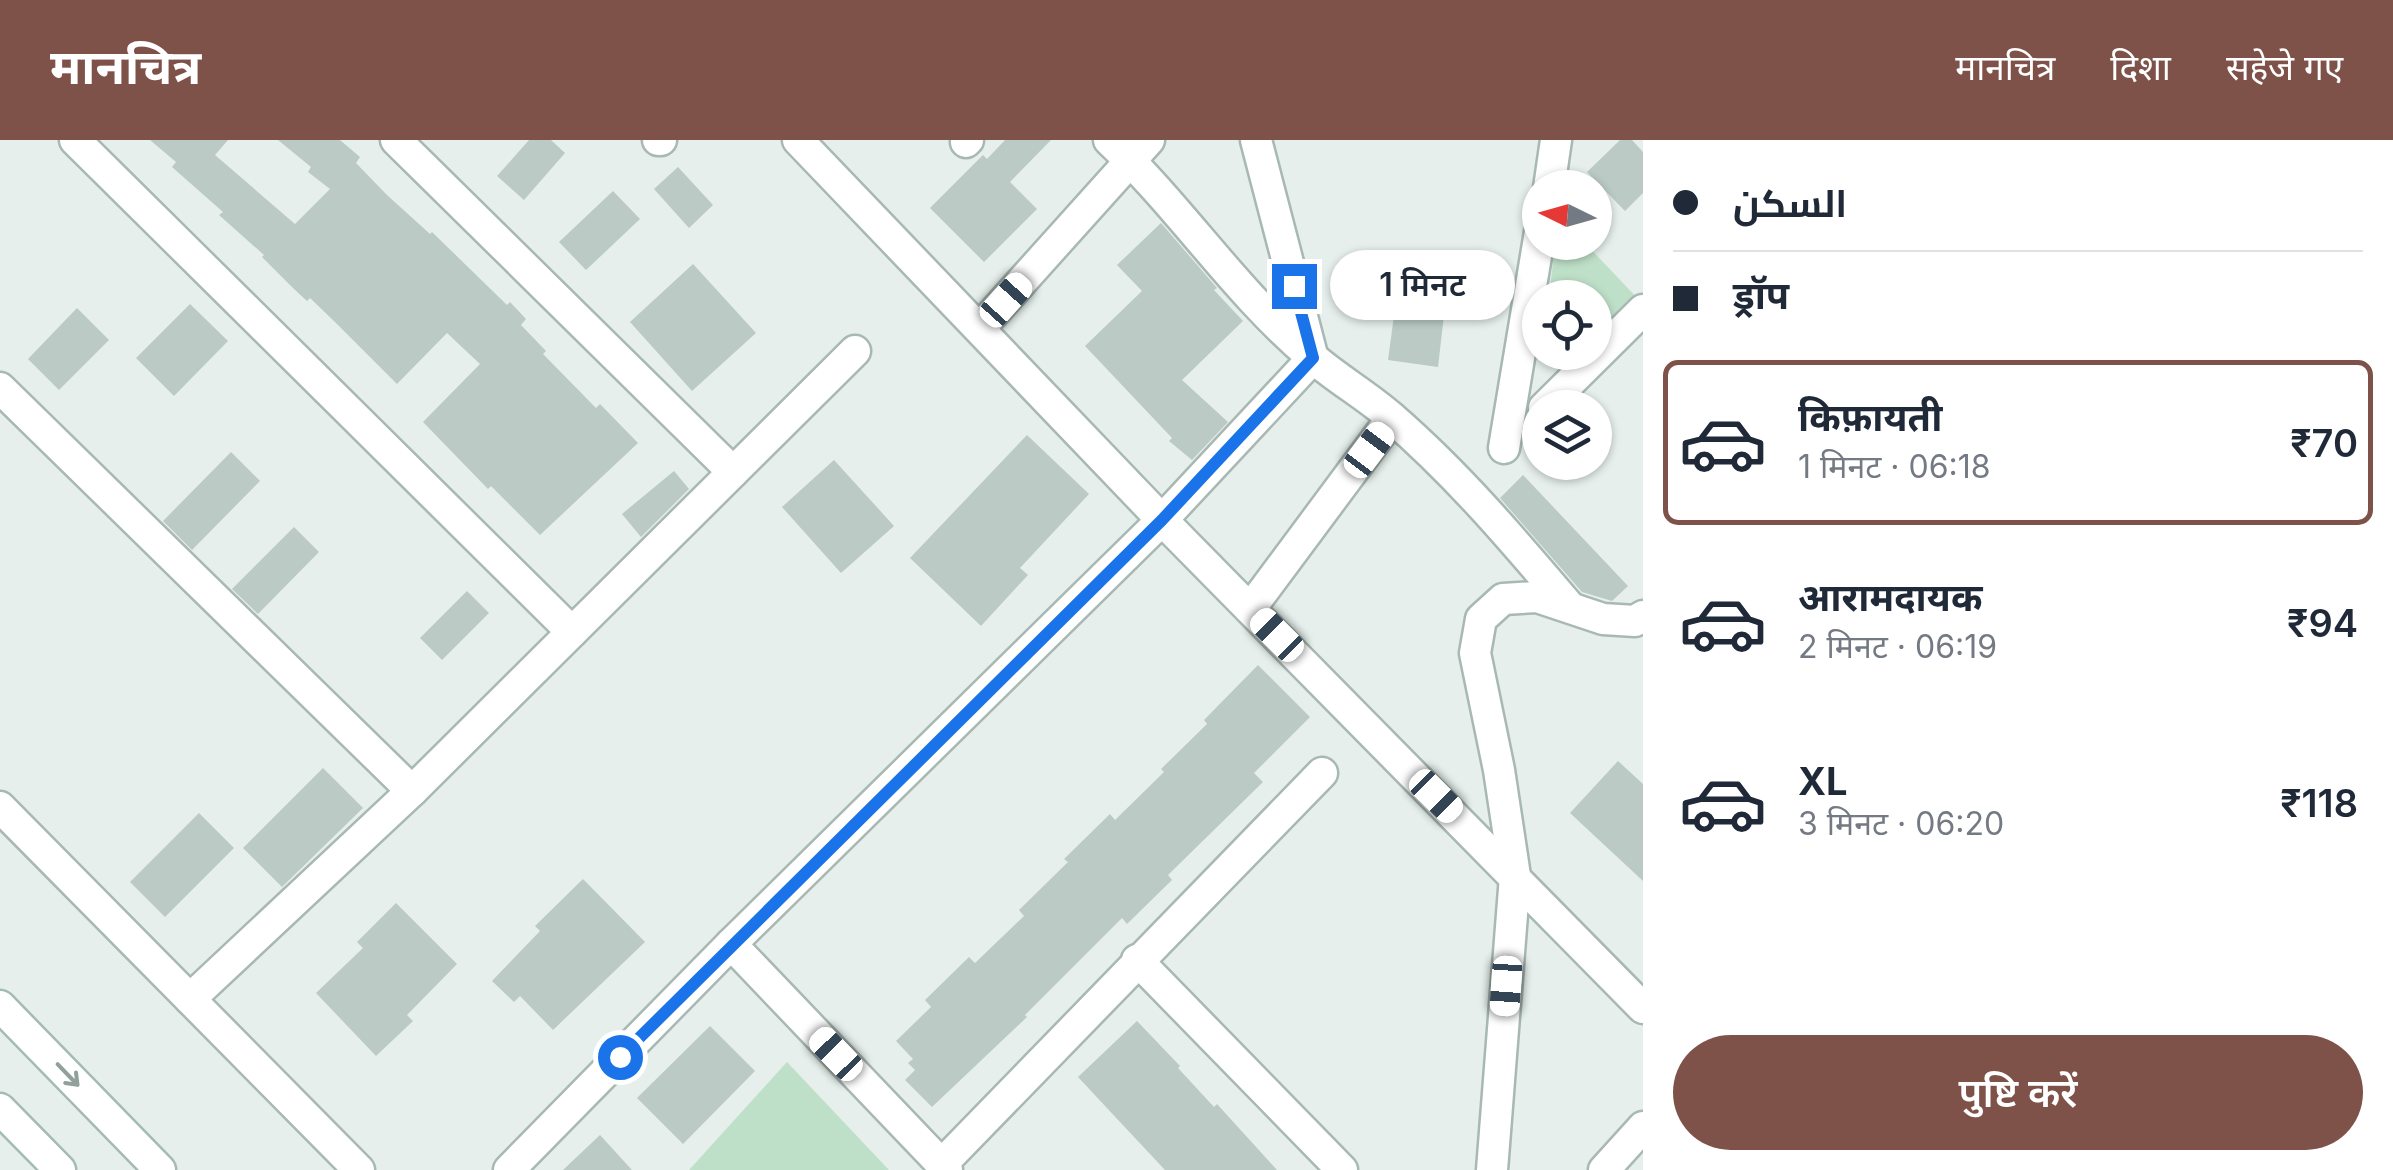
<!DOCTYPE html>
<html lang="hi">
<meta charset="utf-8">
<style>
:root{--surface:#fff;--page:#f6f6f7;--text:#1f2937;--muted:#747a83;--line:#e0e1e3;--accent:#7f5249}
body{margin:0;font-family:Inter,Cairo,"Noto Sans Devanagari",sans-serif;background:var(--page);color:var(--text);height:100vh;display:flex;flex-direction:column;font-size:38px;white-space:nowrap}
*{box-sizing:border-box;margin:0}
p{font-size:32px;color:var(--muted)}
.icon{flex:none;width:55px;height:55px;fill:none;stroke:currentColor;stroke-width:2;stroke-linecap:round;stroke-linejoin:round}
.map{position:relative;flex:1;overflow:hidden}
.details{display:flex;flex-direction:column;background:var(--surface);width:750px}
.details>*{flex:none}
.guide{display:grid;align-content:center;height:220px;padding:0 30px;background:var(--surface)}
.needle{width:65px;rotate:275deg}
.buttons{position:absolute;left:1522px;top:30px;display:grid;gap:20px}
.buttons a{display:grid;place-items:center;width:90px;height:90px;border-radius:50%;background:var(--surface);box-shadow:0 2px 8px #0004;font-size:50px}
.end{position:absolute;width:45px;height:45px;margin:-22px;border:12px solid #1a73e8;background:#fff;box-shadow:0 0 0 5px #fff}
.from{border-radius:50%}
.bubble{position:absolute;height:70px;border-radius:35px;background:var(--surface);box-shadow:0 2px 8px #0004;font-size:32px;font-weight:600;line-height:70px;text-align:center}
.car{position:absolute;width:30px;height:60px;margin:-30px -15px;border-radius:12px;box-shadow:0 0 8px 2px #0007;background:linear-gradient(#fff 24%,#345 0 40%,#fff 0 76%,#345 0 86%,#fff 0)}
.guide b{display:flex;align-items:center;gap:35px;height:95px;font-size:38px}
.guide b+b{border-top:2px solid var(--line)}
.guide i{width:25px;height:25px;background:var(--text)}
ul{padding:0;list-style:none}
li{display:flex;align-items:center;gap:30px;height:165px;margin:0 20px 15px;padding:0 10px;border:5px solid transparent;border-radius:15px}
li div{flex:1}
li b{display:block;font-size:38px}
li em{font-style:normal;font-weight:600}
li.selected{border-color:var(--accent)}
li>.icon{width:90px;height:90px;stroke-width:1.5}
.button{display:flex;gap:20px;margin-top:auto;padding:20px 30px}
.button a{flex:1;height:115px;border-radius:60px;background:var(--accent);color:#fff;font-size:40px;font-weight:600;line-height:115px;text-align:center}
header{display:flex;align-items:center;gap:60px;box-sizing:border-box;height:140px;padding:0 50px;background:var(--accent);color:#fff}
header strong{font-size:48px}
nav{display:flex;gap:55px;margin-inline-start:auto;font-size:35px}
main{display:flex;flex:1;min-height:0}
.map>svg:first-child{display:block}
.green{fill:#bfe0c8}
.building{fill:#bbcac4}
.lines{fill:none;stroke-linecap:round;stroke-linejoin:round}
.minor-casing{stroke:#a8b8b2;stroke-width:35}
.secondary-casing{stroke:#a4bbb3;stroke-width:35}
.minor{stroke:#fff;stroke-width:30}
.secondary{stroke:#fff;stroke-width:30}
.oneway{stroke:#92a09c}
.route{stroke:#1a73e8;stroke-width:12}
</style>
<header>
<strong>मानचित्र</strong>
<nav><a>मानचित्र</a><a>दिशा</a><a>सहेजे गए</a></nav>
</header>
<main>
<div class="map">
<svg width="1643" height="1030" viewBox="0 0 1643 1030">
<rect width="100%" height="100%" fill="#e6efeb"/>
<!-- green -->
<g class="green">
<polygon points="1584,102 1640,161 1595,208 1595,158 1549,158 1555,103"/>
<polygon points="787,922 889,1030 689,1030"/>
</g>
<!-- building -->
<g class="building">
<polygon points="150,0 228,0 215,15 295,84 330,49 308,32 311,27 278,0 340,0 360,17 356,23 387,55 430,94 432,92 507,165 510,162 526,179 521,185 546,211 543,214 596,268 600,264 638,303 540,395 491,346 488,349 423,282 480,224 447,193 397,244 336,183 310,158 307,161 294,149 262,117 264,115 219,75 223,72 172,27 176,22"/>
<polygon points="529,0 551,0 565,13 524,60 497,36"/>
<polygon points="1005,0 1051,0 1010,42 1037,69 984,122 930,68 983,15 987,19"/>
<polygon points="1620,0 1632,0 1643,12 1643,53 1625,71 1587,32"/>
<polygon points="678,27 713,65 689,88 654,49"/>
<polygon points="613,51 640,79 586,130 559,102"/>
<polygon points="1161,83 1217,148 1214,150 1243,181 1182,240 1228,282 1192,320 1169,301 1172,298 1085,206 1142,151 1117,125"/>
<polygon points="693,124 756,193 692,251 630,182"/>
<polygon points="190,164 228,201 174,256 136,218"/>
<polygon points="77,168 109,200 59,250 28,219"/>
<polygon points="1395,168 1444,175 1438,227 1388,220"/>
<polygon points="1027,295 1089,354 1020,428 1028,435 981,486 910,418"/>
<polygon points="231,312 260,341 192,410 163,381"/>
<polygon points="834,320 894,386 841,433 782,367"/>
<polygon points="674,331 689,349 641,397 622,374"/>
<polygon points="1523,335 1628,446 1612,461 1582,452 1500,358"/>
<polygon points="294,387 319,412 258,474 232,449"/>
<polygon points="467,451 489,473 442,520 420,498"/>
<polygon points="1258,525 1310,577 1254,633 1263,642 1168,735 1172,740 1127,784 1122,778 1025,875 1027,877 932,967 905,940 915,930 908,923 913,919 896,901 931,867 925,860 969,817 975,823 1024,776 1019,770 1068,722 1064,719 1110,674 1115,680 1164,632 1161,629 1207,584 1204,580"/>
<polygon points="1618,621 1643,644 1643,741 1570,673"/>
<polygon points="323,628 363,668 282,747 243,708"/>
<polygon points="199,673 234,708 165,777 130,742"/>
<polygon points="583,739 645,802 553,890 520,856 514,862 492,841 540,791 535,786"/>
<polygon points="396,763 457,824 407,875 413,881 376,916 316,853 363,808 357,802"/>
<polygon points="1137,881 1180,926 1178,928 1214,967 1217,964 1277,1030 1165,1030 1120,982 1078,937"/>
<polygon points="710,886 755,931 683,1004 637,958"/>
<polygon points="600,995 632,1030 563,1030"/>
</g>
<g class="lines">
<defs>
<g id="minor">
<polyline points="75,0 572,492"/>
<polyline points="396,0 733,332"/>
<polyline points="658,0 661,0"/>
<polyline points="798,0 1162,380 1643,868"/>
<path d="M1109 0C1181 68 1236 153 1312 217 1337 239 1366 255 1391 277 1457 334 1513 400 1569 466"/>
<polyline points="1256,0 1312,215"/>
<polyline points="966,2 968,0"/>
<polyline points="1549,48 1556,0"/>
<polyline points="980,188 1149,0"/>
<polyline points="0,248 412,651"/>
<polyline points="1544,268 1643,170"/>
<polyline points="1504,308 1540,92"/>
<polyline points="1250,469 1392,278"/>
<polyline points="0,667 359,1030"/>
<polyline points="731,804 947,1030"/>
<polyline points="1137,820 1342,1030"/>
<polyline points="190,859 412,651 855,211"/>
<polyline points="942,1024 1322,633"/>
<polyline points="509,1030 731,804 1162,380 1313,218"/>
<polyline points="1492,1030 1515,736 1499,630 1475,513 1481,479 1503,459 1537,457 1603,479 1635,481 1643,476"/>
<polyline points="1604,1030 1643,987"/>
</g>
<g id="secondary">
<polyline points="0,866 160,1030"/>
<polyline points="0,969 60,1030"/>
</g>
</defs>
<!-- minor casing -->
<use href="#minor" class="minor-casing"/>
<!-- secondary casing -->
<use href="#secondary" class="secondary-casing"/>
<!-- minor -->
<use href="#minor" class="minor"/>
<!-- secondary -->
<use href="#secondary" class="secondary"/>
</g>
<!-- one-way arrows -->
<defs><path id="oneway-shaft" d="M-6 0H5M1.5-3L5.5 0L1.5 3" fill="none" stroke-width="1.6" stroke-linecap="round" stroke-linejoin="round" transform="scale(2.5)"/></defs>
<use class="oneway" href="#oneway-shaft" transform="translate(68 935) rotate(46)"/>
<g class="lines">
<!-- route -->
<polyline class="route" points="620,917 1162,380 1313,218 1294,146"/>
</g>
</svg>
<div class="buttons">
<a><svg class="needle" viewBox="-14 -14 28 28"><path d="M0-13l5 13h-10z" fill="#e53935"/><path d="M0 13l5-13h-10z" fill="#747a83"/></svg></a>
<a><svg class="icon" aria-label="locate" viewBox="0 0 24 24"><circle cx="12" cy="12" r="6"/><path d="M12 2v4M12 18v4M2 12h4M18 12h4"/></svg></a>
<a><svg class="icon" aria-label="layers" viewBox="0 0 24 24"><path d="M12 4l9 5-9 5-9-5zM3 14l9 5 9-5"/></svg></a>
</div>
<i class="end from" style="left:620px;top:917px"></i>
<i class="end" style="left:1294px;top:146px"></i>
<div class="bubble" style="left:1330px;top:110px;width:185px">1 मिनट</div>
<i class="car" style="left:1006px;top:160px;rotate:42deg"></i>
<i class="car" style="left:1369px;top:310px;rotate:37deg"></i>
<i class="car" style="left:1277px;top:495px;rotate:315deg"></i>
<i class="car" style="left:1436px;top:656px;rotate:135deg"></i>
<i class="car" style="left:1506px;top:846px;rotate:184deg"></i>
<i class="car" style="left:836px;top:914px;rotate:316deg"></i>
</div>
<section class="details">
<div class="guide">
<b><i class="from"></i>السكن</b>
<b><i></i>ड्रॉप</b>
</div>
<ul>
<li class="selected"><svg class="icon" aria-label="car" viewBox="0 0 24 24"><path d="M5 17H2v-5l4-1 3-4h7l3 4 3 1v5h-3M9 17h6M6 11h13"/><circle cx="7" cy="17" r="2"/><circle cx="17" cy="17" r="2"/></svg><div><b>किफ़ायती</b><p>1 मिनट · 06:18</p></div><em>₹70</em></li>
<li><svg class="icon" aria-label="car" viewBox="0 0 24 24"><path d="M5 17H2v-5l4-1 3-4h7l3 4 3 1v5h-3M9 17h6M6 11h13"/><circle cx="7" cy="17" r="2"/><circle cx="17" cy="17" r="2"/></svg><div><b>आरामदायक</b><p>2 मिनट · 06:19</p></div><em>₹94</em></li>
<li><svg class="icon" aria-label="car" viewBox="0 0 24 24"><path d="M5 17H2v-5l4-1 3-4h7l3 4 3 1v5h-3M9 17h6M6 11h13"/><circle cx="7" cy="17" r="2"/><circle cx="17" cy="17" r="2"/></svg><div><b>XL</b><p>3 मिनट · 06:20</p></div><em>₹118</em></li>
</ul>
<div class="button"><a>पुष्टि करें</a></div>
</section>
</main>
